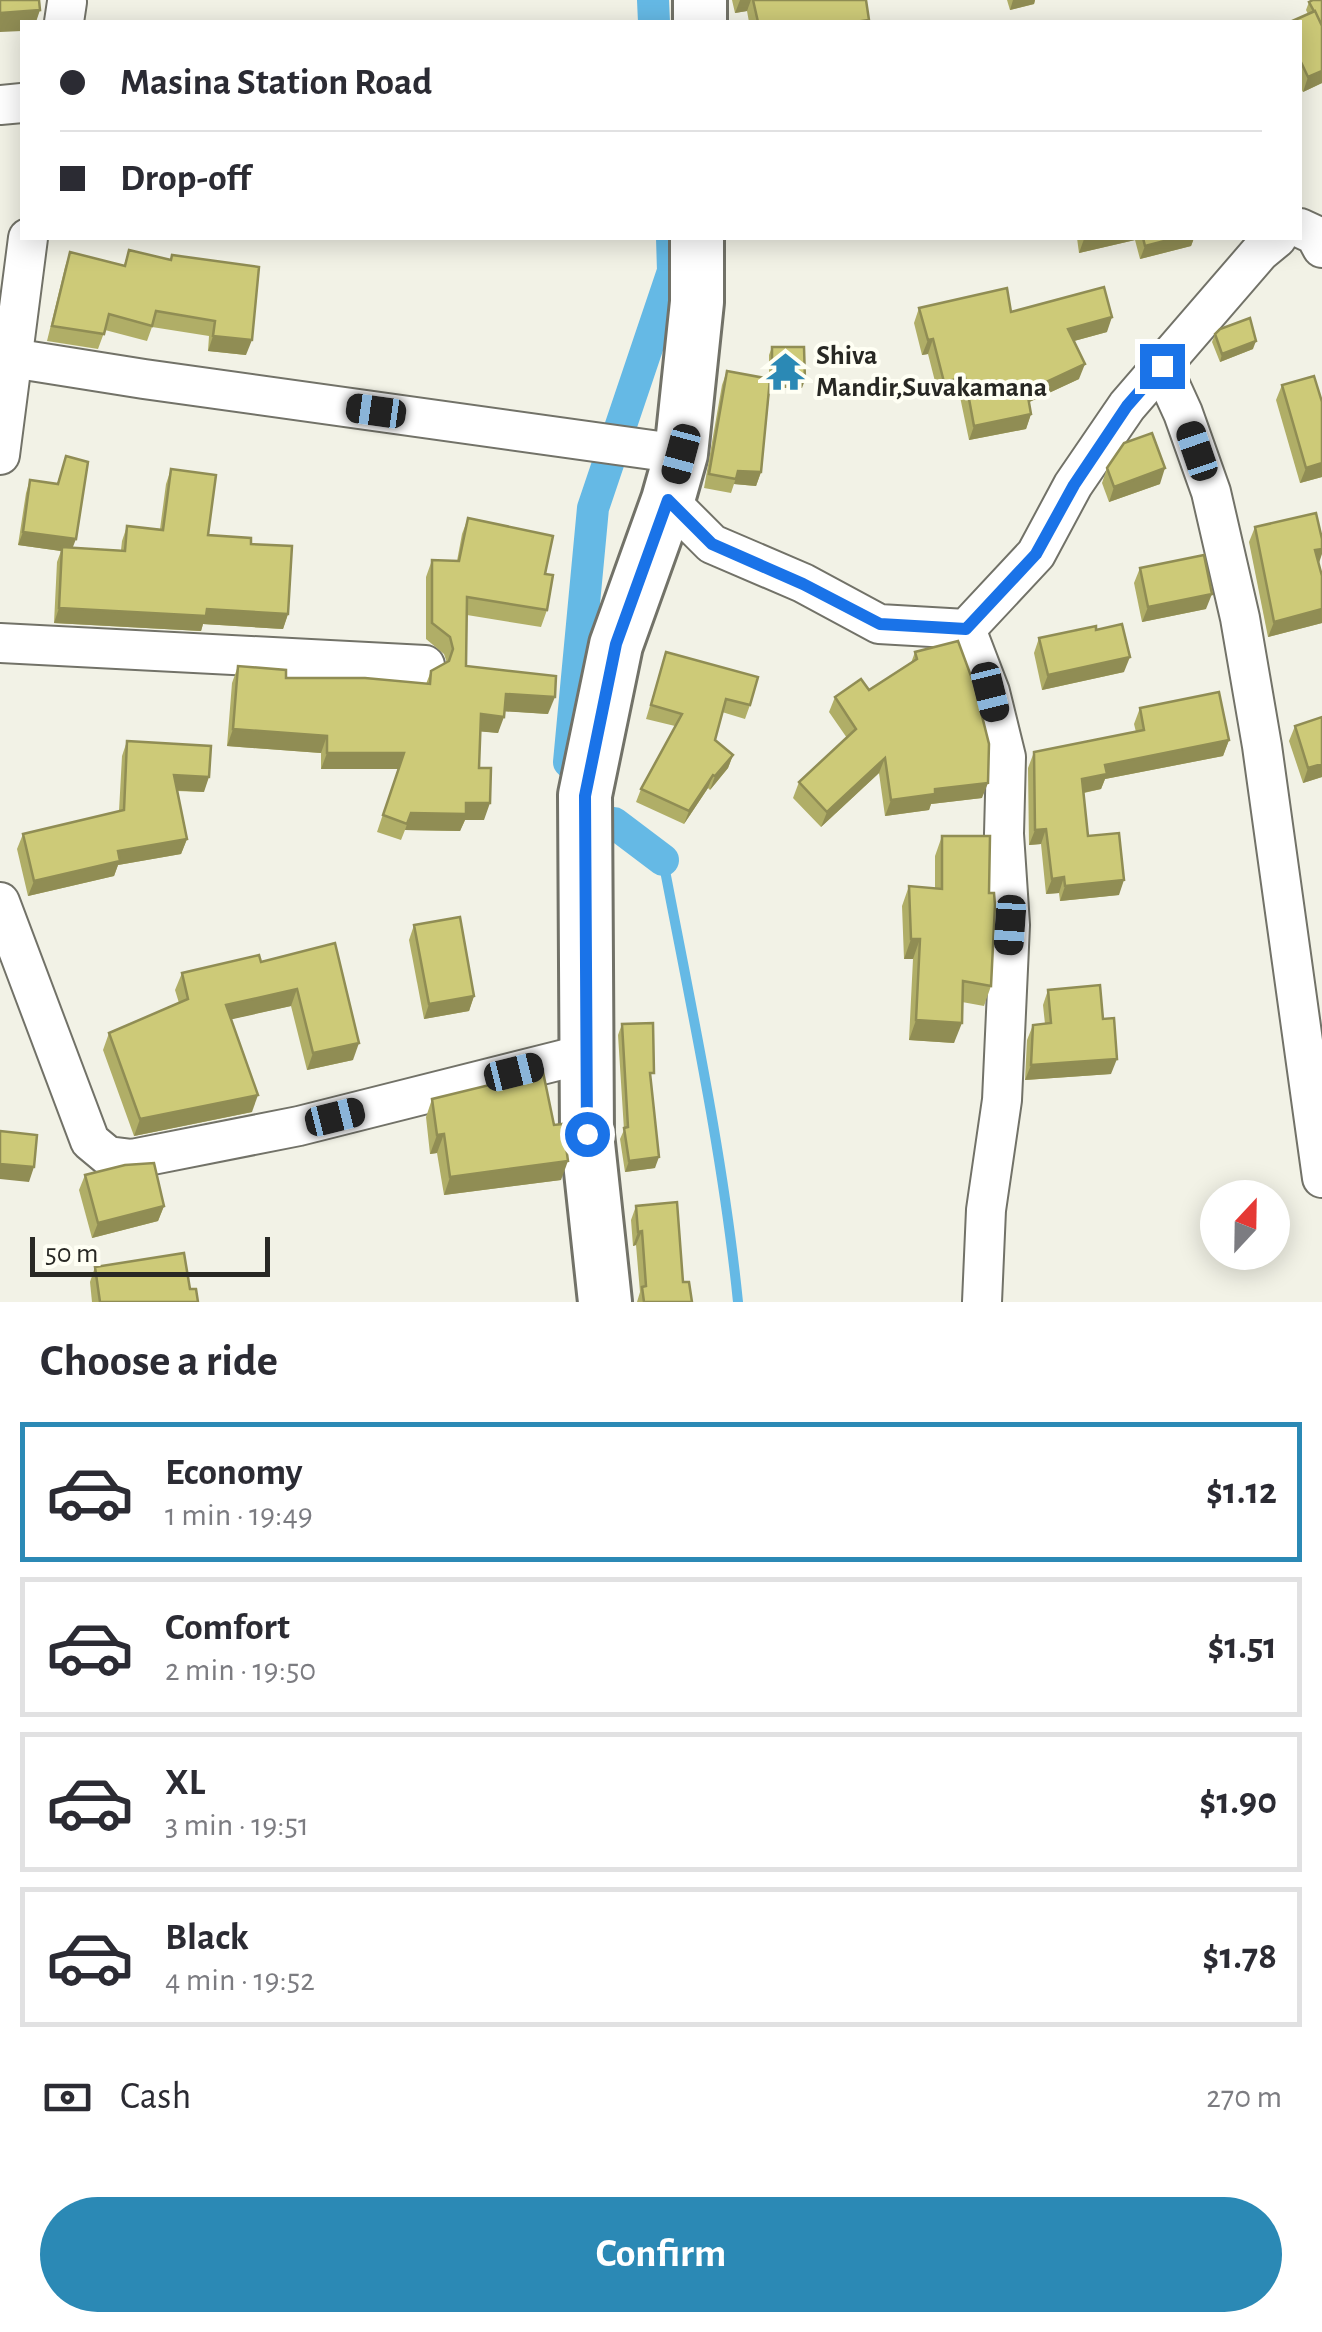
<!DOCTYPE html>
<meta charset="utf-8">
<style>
:root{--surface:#fff;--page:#f7f7f7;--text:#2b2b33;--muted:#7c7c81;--line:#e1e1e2;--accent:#2b89b5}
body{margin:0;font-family:"Alegreya Sans",sans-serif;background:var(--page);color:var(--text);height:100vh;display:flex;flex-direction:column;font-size:38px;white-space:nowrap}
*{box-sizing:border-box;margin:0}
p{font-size:32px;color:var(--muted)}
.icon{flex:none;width:55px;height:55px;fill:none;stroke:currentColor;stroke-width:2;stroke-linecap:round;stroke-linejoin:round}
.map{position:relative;height:1302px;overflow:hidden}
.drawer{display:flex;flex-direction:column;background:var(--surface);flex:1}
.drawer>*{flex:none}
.top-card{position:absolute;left:20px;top:20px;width:1282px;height:220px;border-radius:0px;box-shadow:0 5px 25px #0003;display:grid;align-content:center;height:220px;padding:0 40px;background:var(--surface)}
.needle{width:65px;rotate:22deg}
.tools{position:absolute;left:1200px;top:1180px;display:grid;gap:20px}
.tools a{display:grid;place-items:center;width:90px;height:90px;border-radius:50%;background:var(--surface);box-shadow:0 5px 25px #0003;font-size:50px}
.scale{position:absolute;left:30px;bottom:25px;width:240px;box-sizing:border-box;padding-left:10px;border:5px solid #282824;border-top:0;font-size:28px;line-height:35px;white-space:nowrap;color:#282824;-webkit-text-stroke:8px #fffff4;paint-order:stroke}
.end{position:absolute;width:45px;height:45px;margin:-22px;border:12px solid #1a73e8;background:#fff;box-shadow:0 0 0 5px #fff}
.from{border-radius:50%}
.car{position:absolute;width:30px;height:60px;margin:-30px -15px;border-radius:12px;box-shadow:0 0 8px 2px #0007;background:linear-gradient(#222 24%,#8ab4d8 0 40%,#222 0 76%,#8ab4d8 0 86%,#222 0)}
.top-card b{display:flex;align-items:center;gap:35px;height:95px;font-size:38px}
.top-card b+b{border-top:2px solid var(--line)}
.top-card i{width:25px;height:25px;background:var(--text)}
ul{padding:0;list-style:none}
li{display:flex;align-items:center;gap:30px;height:140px;margin:0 20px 15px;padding:0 20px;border:5px solid var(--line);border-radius:0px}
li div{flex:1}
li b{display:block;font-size:38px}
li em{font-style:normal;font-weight:700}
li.on{border-color:var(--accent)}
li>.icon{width:90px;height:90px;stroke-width:1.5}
h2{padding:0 40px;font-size:45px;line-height:120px}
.pay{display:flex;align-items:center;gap:25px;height:110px;padding:0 40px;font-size:38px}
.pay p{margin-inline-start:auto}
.cta{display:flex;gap:20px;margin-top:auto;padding:20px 40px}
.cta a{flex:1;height:115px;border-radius:60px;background:var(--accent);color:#fff;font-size:40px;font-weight:700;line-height:115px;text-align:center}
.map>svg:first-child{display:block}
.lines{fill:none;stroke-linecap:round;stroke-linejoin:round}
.stream{stroke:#65b9e5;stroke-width:10}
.canal{stroke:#65b9e5;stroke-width:32}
.street-casing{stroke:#727268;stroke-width:42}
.secondary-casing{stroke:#727268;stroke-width:58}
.street{stroke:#fff;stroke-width:38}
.secondary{stroke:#fff;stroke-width:52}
.wall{fill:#b0ae67}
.shaded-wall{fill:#908d54}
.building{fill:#cdca78;stroke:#908d54;stroke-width:2.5}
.route{stroke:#1a73e8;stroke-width:12}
.labels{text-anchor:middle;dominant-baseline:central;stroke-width:8;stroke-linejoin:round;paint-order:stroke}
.poi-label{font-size:28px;font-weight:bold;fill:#282824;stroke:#fffff4;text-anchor:start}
</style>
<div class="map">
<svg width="1322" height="1302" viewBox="0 0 1322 1302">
<rect width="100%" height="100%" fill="#f2f2e6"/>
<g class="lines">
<!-- stream -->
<path class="stream" d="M663 860C691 1007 723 1154 738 1302"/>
<!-- canal -->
<g class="canal">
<polyline points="653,0 654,22"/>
<polyline points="569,762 593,508 673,271 672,238"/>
<polyline points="614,823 663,860"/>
</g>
<defs>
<g id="street">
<polyline points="64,22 67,2"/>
<polyline points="0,105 22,103"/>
<polyline points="1300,228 1315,235 1322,248"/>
<polyline points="12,358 144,379 681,454"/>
<polyline points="1162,367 1183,413 1211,492 1240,618 1262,746 1322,1178"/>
<polyline points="0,455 28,238"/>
<polyline points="668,500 712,544 803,583 879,624 966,629 1036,554 1073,485 1127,406 1260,252 1277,238"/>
<polyline points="966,629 990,692 1006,757 1004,834 1010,925 1002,1100 986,1210 982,1302"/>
<polyline points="0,643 425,665"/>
<polyline points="0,902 90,1141 108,1156 132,1159 299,1126 585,1054"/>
</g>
<g id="secondary">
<polyline points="700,22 700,0"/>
<polyline points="605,1302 587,1134 585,795 616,645 668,500 681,454 697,302 697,238"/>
</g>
</defs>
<!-- street casing -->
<use href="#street" class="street-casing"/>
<!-- secondary casing -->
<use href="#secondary" class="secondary-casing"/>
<!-- street -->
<use href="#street" class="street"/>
<!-- secondary -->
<use href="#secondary" class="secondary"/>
</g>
<!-- wall -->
<g class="wall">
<polygon points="732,0 866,0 869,20 868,22 749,22 747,11 735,13"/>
<polygon points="1007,0 1035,0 1034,4 1010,10"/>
<polygon points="1313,0 1322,83 1303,92 1300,87 1300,22 1308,14 1306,10 1309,2"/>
<polygon points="1077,238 1194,238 1191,246 1140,259 1135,240 1079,253"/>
<polygon points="129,250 170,260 172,255 246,355 208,351 209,336 152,327 147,341 105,330 98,349 47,341 65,267 70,252 124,265"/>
<polygon points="919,308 1011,312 1107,332 1074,341 1079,379 1029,402 1031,414 1026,429 969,440 959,392 939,397 928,354 922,355 914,323"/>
<polygon points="1215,334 1253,349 1220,362 1212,342"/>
<polygon points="772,347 802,388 770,388 761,472 756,486 734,484 731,493 704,488 722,385 727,371 769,379 769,355"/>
<polygon points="1282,385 1322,477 1300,483 1276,400"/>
<polygon points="66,456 73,548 121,550 122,541 127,526 160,529 166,484 171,469 208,535 251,544 288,614 283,629 203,624 201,631 54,623 57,562 61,551 18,545 26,493 30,480 57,484"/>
<polygon points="1107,468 1160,484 1109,502 1102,483"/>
<polygon points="468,518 545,574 547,610 541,627 467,615 466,666 548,714 504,711 498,733 480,731 479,768 484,820 465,820 460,831 405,830 401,840 377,832 398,769 321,769 321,753 227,746 232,683 238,666 286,678 426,684 431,671 447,663 444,654 426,639 426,577 432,560 457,561 462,534"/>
<polygon points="1255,527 1318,563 1322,576 1322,623 1268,637 1249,542"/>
<polygon points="1140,568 1206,609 1142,622 1134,583"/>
<polygon points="1096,630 1124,672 1042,690 1034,653 1039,638"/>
<polygon points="666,652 750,705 745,719 722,712 715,740 733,755 728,768 710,790 708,788 684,824 636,802 641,789 675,726 646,719"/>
<polygon points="915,652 982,798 931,804 929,810 885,816 879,773 821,827 793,798 799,782 847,738 829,712 835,697 869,690 911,663"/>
<polygon points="1140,708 1229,740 1223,756 1105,779 1101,789 1084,793 1088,836 1119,895 1060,901 1059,893 1046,894 1041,844 1029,845 1028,768 1034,752 1136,732 1134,724"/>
<polygon points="1322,717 1322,777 1303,783 1289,741 1295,726"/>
<polygon points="127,741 204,792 177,791 187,839 181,854 118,865 114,876 28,896 17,849 23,834 119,811 122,756"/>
<polygon points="942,836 989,893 991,986 984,1006 962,1002 954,1043 909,1040 913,959 904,959 902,906 909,886 935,888 935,856"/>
<polygon points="414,925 474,996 469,1011 424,1019 409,940"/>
<polygon points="335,943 353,1060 307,1070 291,1006 231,1019 252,1112 134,1136 103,1050 109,1033 179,1003 175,990 182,973 261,962"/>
<polygon points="1048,990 1103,1019 1111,1074 1025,1080 1027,1040 1033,1025 1045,1024 1043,1005"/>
<polygon points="622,1024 651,1082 655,1168 625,1172 620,1139 624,1130 618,1035"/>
<polygon points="432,1099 561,1180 444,1195 437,1153 430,1154 426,1117"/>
<polygon points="85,1175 164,1206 158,1221 92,1238 79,1190"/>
<polygon points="636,1206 683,1282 692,1302 637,1302 640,1292 636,1245 633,1246 631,1220"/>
<polygon points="95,1267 190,1289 198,1302 92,1302 90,1282"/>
</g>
<!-- shaded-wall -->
<g class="shaded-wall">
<polygon points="740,0 751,0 747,11 735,13"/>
<polygon points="1013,0 1035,0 1034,4 1010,10"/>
<polygon points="40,10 36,22 22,22 22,31 0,32 0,13"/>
<polygon points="1322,71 1322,83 1303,92 1308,77"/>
<polygon points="1091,238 1136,238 1135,240 1079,253 1084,239"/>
<polygon points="1176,238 1194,238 1191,246 1140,259 1145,246"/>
<polygon points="1112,317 1107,332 1063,344 1068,329"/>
<polygon points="213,336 252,340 246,355 208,351"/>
<polygon points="933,339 928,354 922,355 928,340"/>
<polygon points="1256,341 1253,349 1220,362 1222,354"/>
<polygon points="1085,364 1079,379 1021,406 1027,391"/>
<polygon points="965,377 959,392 939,397 944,382"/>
<polygon points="805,380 802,388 770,388 772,381"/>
<polygon points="1031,414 1026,429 969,440 974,426"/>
<polygon points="1322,463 1322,477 1300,483 1306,468"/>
<polygon points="1165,468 1160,484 1109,502 1114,487"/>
<polygon points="738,471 761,472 756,486 734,484"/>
<polygon points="23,532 76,539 71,552 62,547 61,551 18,545"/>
<polygon points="1322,549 1322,554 1319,563 1315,550"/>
<polygon points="1212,594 1206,609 1142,622 1148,607"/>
<polygon points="59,608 207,609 288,614 283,629 203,624 201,631 54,623"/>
<polygon points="1322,609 1322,623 1268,637 1274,622"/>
<polygon points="1130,657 1124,672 1042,690 1048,675"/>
<polygon points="506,694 555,697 548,714 500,711"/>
<polygon points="481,714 504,717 498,733 475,731"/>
<polygon points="233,729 327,736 321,753 227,746"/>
<polygon points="1229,740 1223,756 1105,779 1101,789 1077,794 1082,779 1105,765"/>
<polygon points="327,753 404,753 398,769 321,769"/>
<polygon points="733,755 728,768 710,790 715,776"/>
<polygon points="885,758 879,773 821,827 827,812"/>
<polygon points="1322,764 1322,777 1303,783 1308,768"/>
<polygon points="174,775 209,777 204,792 169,790"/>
<polygon points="713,775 708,788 684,824 689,811"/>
<polygon points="988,783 982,798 931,804 929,810 885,816 891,800 935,789"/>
<polygon points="466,803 490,803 484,820 465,820 460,831 405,830 411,813"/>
<polygon points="1046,829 1041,844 1029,845 1035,830"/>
<polygon points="187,839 181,854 118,865 114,876 28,896 34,881 118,851"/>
<polygon points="1064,877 1059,893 1046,894 1052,879"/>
<polygon points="1124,880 1119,895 1060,901 1065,886"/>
<polygon points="911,939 920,939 913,959 904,959"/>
<polygon points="297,989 291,1006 220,1022 226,1005"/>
<polygon points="474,996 469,1011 424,1019 429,1004"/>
<polygon points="916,1020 962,1023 954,1043 909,1040"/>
<polygon points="359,1043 353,1060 307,1070 313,1053"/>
<polygon points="1117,1059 1111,1074 1025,1080 1031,1065"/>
<polygon points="258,1095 252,1112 134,1136 140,1119"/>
<polygon points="444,1134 437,1153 430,1154 437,1135"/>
<polygon points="659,1157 655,1168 625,1172 629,1161"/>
<polygon points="568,1161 561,1180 444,1195 450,1177"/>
<polygon points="0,1164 34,1167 29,1182 0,1179"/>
<polygon points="164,1206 158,1221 92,1238 98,1223"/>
<polygon points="642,1231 636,1245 633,1246 638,1232"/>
</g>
<!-- building -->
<g class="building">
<polygon points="0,0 39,0 40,10 0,13"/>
<polygon points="753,0 866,0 869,20 855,22 758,22"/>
<polygon points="1313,0 1322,0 1322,26 1309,2"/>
<polygon points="1315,11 1322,26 1322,71 1308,77 1300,60 1300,22 1290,22"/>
<polygon points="1143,238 1176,238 1145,246"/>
<polygon points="129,250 171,260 172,255 259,267 252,340 213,336 215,321 156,311 152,326 109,314 104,334 52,326 70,252 125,266"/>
<polygon points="1104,287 1112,317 1068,329 1085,364 1027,391 1031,414 974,426 965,377 944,382 933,339 928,340 919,308 1007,288 1011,312"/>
<polygon points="1250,318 1256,341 1222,354 1215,334 1220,329"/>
<polygon points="772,347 804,347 805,380 772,381"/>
<polygon points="727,371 770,379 761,472 738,471 736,479 709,474"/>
<polygon points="1314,376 1322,402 1322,463 1306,468 1282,385"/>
<polygon points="1152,433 1165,468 1114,487 1107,468 1124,443"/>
<polygon points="66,456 88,462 76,539 23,532 30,480 58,484"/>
<polygon points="171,469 216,475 208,535 251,538 251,544 292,546 288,614 207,609 206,616 59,608 62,547 125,551 127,526 163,530"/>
<polygon points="1316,513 1322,539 1322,549 1315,550 1322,576 1322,609 1274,622 1255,527"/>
<polygon points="468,518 553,536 545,574 553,575 547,610 467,597 466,666 556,676 555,697 506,694 504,717 481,714 479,768 491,768 490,803 466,803 466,814 411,813 407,824 383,815 404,753 327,753 327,736 233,729 238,666 286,670 286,678 365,678 430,684 431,671 449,661 453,649 450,637 432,623 432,560 459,561"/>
<polygon points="1204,555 1212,594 1148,607 1140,568"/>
<polygon points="1122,624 1130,657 1048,675 1039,638 1096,626 1096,630"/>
<polygon points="958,641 974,684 989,744 988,783 935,789 935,794 891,800 885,758 827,812 799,782 856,729 835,697 861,679 869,690 917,659 915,652"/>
<polygon points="666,652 758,677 750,705 726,699 715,740 733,755 715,776 713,775 689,811 641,789 682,714 651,705"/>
<polygon points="1219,692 1229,740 1105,765 1107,774 1082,779 1088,836 1119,833 1124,880 1065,886 1064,877 1052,879 1046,829 1035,830 1034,752 1144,730 1140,708"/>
<polygon points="1322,717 1322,764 1308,768 1295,726"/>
<polygon points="127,741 211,746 209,777 174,775 187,839 118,851 120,861 34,881 23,834 124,810"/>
<polygon points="942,836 990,836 989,893 994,893 995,905 991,986 963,981 962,1023 916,1020 920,939 911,939 909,886 942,889"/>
<polygon points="460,917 474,996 429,1004 414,925"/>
<polygon points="335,943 359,1043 313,1053 297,989 226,1005 258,1095 140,1119 109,1033 188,999 182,973 259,955 261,962"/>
<polygon points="1100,985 1103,1019 1114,1018 1117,1059 1031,1065 1033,1025 1051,1023 1048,990"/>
<polygon points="653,1023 654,1073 650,1073 659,1157 629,1161 624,1128 628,1127 622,1024"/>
<polygon points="543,1072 554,1125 563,1124 568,1161 450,1177 444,1134 437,1135 432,1099"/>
<polygon points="0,1131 37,1135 34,1167 0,1164"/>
<polygon points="154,1163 164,1206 98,1223 85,1175 125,1165"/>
<polygon points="677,1202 683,1282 689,1282 692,1302 644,1302 642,1287 646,1286 642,1231 638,1232 636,1206"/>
<polygon points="184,1253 190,1289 196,1289 198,1302 100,1302 95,1267"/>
</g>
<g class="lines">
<!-- route -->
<polyline class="route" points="587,1134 585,796 616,644 668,500 712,544 803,584 880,624 966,629 1036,554 1074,485 1127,406 1162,366"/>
</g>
<!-- icons -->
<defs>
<symbol id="temple-bare" viewBox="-9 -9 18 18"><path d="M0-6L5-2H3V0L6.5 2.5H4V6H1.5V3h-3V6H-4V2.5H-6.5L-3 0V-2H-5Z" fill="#2b89b5" stroke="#fffff4" stroke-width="2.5" paint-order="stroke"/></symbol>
</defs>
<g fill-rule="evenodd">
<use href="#temple-bare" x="758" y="344" width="55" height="55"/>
</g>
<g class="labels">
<!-- poi labels -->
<g class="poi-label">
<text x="816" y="356">Shiva<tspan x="816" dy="32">Mandir,Suvakamana</tspan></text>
</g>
</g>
</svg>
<div class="tools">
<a><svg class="needle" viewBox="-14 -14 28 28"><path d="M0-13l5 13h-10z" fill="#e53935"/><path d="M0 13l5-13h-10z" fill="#7c7c81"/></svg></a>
</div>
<div class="scale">50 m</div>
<i class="end from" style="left:587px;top:1134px"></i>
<i class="end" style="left:1162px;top:366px"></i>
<i class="car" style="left:376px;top:411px;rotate:278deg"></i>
<i class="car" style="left:1197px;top:451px;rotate:341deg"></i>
<i class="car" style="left:681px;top:454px;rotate:195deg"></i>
<i class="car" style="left:990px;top:692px;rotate:166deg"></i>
<i class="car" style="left:1010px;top:925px;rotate:184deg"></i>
<i class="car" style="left:514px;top:1072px;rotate:76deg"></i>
<i class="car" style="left:335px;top:1117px;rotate:76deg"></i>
<div class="top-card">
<b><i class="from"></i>Masina Station Road</b>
<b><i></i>Drop-off</b>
</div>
</div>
<section class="drawer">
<h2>Choose a ride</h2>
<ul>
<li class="on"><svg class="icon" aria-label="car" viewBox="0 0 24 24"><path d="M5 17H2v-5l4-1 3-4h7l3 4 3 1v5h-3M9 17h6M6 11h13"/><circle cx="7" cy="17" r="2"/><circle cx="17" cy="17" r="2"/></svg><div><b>Economy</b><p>1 min · 19:49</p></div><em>$1.12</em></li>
<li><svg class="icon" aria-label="car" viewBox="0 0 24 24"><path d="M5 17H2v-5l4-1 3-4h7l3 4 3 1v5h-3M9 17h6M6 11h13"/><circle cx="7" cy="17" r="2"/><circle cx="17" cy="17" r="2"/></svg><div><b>Comfort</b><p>2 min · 19:50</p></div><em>$1.51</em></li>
<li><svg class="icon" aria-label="car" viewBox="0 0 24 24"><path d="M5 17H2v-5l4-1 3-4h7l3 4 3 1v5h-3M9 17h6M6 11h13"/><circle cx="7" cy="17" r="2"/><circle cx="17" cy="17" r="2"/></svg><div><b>XL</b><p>3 min · 19:51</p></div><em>$1.90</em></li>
<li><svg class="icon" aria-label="car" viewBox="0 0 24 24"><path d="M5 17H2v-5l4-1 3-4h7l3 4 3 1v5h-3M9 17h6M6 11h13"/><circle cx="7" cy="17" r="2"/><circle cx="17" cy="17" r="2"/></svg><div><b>Black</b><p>4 min · 19:52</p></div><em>$1.78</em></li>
</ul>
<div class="pay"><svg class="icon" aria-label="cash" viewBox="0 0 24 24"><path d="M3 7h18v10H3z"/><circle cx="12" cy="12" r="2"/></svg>Cash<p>270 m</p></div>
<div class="cta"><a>Confirm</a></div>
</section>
